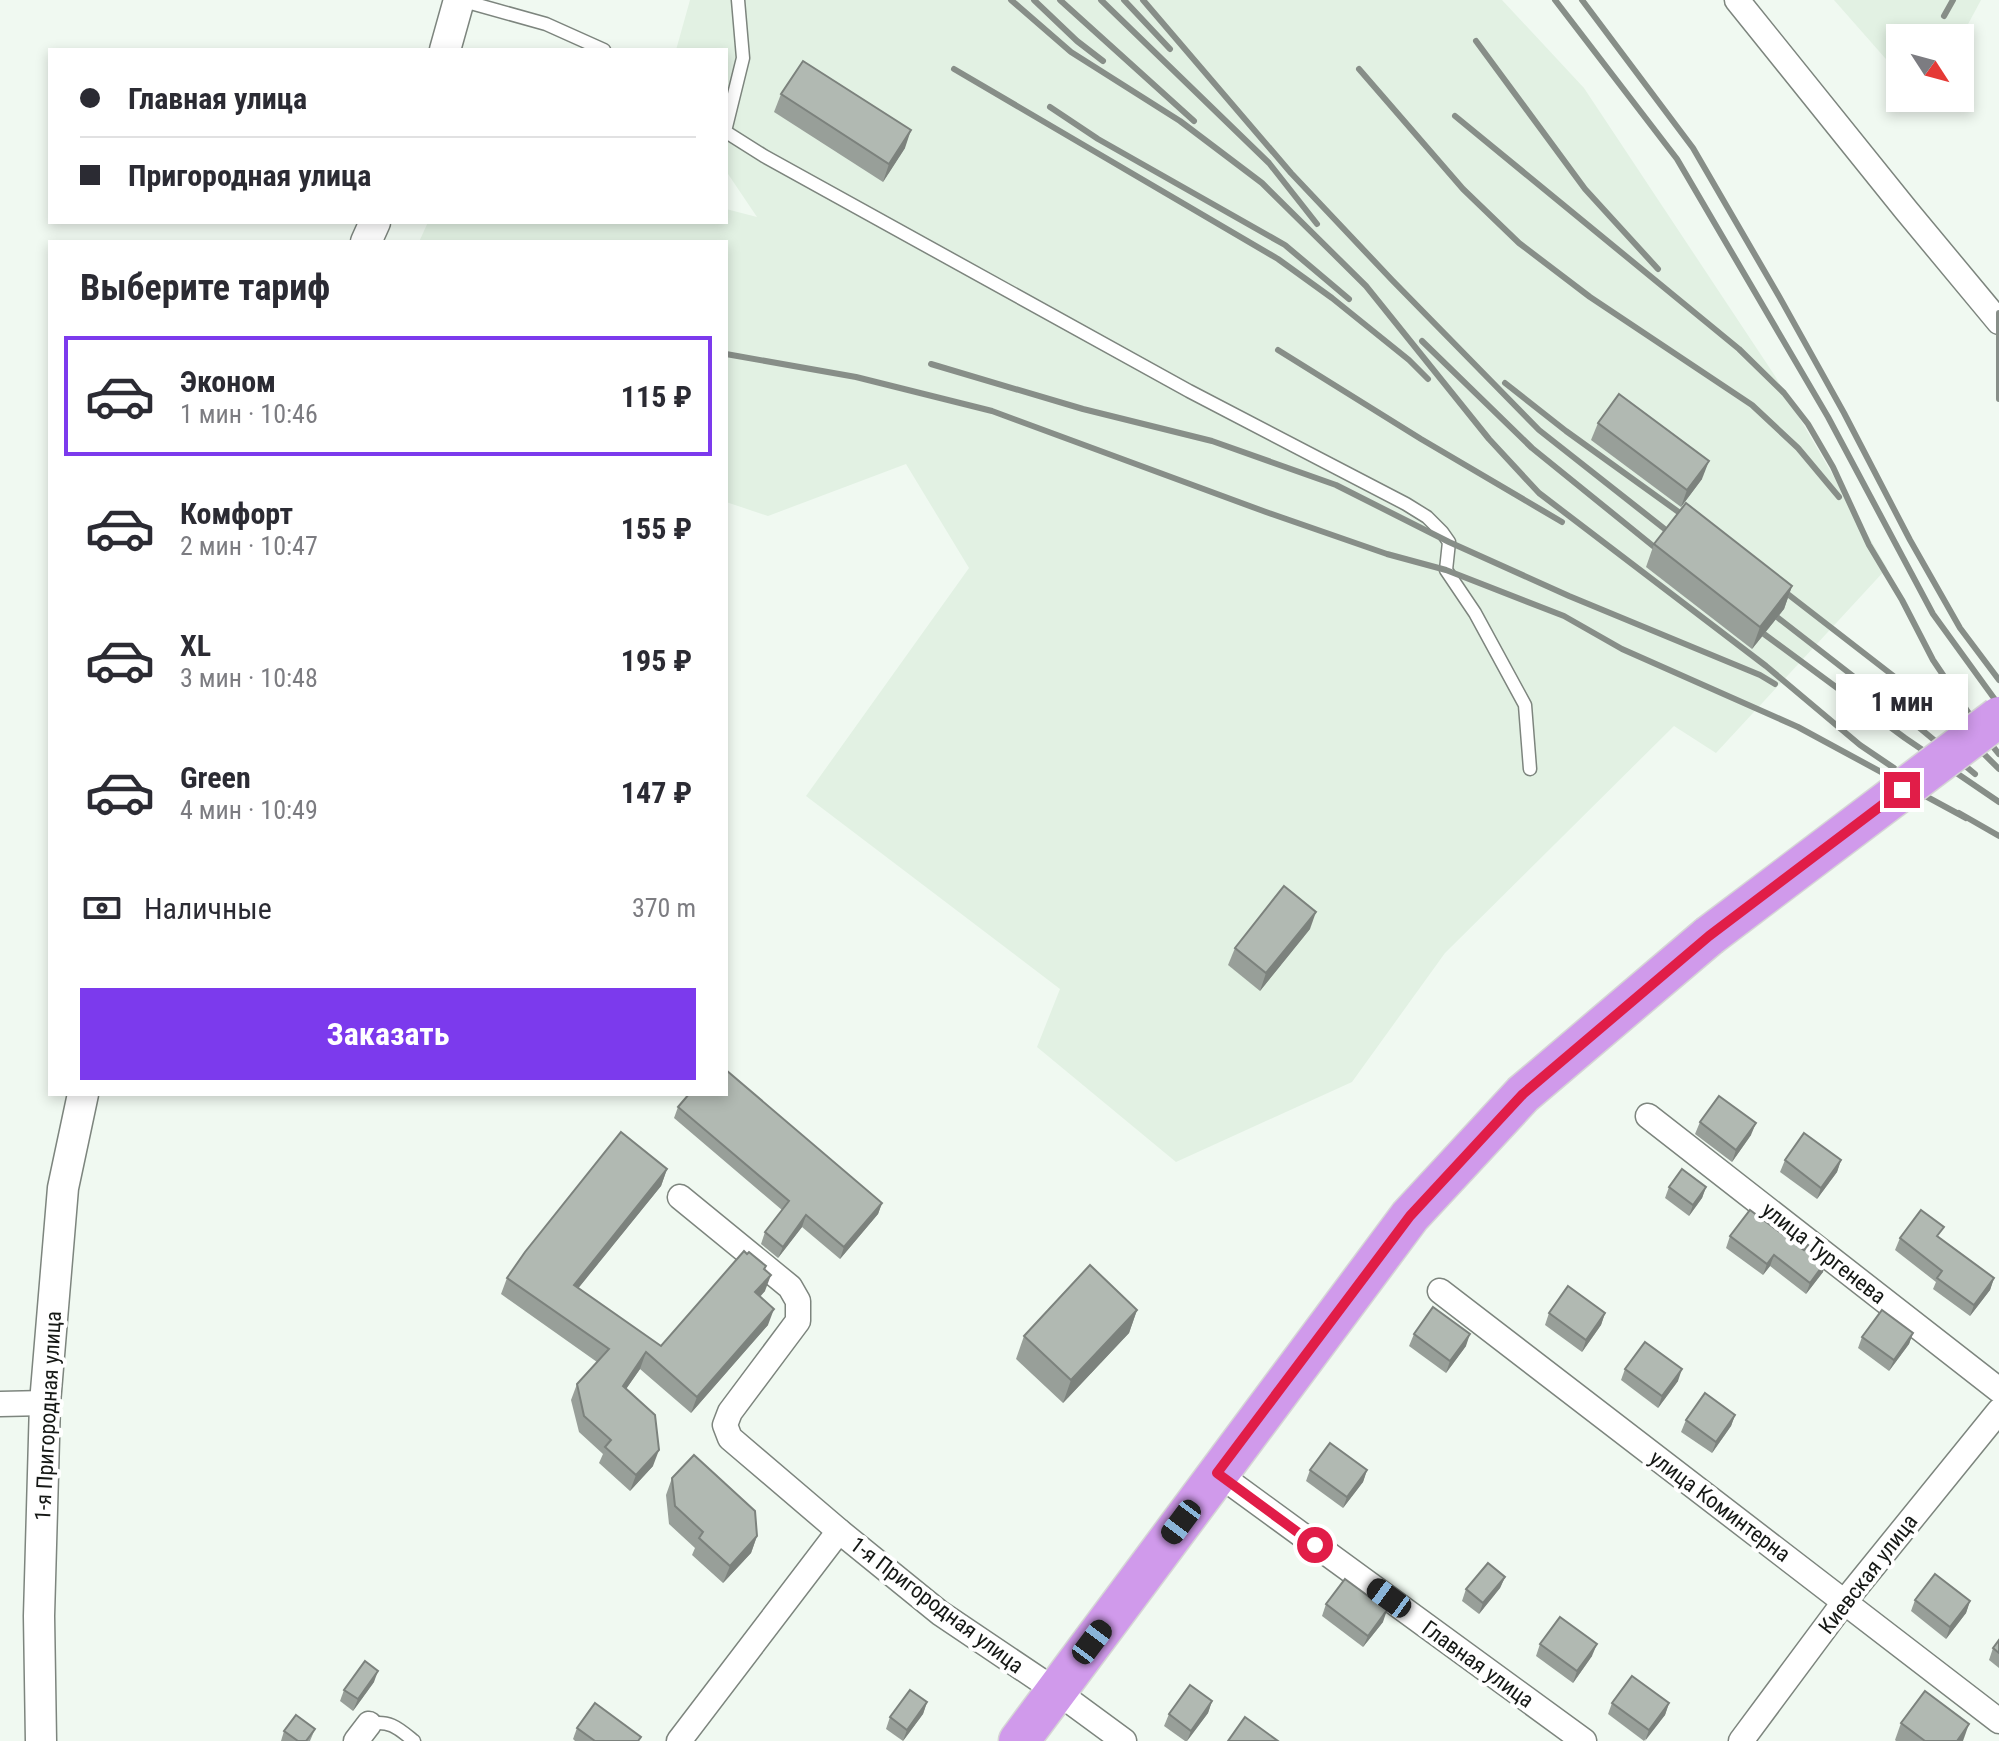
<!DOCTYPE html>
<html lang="ru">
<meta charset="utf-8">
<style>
:root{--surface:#fff;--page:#f7f7f7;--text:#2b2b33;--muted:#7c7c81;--line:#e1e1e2;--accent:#7c3aed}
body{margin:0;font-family:"Roboto Condensed",sans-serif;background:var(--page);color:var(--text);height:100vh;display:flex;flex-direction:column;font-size:30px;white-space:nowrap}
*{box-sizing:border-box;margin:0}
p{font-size:26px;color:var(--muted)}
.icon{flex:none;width:44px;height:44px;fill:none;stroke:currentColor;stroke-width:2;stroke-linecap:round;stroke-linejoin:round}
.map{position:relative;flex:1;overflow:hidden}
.sheet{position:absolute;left:48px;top:240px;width:680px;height:856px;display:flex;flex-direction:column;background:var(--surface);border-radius:0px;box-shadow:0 4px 12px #0003}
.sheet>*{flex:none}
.guide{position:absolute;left:48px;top:48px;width:680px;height:176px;border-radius:0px;box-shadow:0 4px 12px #0003;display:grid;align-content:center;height:176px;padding:0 32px;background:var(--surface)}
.needle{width:52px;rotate:126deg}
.fabs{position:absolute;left:1886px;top:24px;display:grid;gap:16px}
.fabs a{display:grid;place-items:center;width:88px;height:88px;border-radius:0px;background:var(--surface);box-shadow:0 4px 12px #0003;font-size:40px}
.end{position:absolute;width:36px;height:36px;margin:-18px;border:10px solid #e11d48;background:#fff;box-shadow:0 0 0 4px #fff}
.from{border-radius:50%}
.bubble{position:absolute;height:56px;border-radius:0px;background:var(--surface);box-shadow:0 4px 12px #0003;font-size:26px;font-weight:700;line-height:56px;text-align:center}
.car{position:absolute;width:24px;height:48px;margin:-24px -12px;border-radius:10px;box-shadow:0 0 6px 2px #0007;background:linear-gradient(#222 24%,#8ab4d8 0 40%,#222 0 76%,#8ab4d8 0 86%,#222 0)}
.guide b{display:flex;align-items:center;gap:28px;height:76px;font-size:30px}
.guide b+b{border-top:2px solid var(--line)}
.guide i{width:20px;height:20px;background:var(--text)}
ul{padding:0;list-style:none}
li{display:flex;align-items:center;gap:24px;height:120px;margin:0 16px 12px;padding:0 16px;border:4px solid transparent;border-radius:0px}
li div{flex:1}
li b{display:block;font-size:30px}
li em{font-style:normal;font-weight:700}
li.selected{border-color:var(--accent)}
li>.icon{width:72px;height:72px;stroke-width:1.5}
h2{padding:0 32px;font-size:36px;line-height:96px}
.pay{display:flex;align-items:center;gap:20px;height:88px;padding:0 32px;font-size:30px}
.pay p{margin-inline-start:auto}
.button{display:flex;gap:16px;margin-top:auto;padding:16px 32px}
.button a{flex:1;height:92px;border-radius:0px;background:var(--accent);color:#fff;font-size:32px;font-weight:700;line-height:92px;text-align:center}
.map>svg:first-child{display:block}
.built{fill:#e2f1e3}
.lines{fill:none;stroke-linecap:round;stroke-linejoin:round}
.service-casing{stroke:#7d857e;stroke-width:15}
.minor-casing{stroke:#7d857e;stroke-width:27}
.tertiary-casing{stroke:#7d857e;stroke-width:33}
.trunk-casing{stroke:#d5d5d5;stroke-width:43}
.service{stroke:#fff;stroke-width:12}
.minor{stroke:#fff;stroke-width:24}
.tertiary{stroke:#fff;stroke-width:30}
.trunk{stroke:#d09aeb;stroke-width:40}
.rail{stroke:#878e88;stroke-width:6}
.trunk-bridge-casing{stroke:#d5d5d5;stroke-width:43;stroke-linecap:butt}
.trunk-bridge{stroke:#d09aeb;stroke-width:40}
.wall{fill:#989f99}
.shaded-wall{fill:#7c827d}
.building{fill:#b1b9b2;stroke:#7c827d;stroke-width:2}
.route{stroke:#e11d48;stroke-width:10}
.labels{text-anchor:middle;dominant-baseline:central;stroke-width:8;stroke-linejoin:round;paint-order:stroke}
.street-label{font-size:22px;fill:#151815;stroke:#fff}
</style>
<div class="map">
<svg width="1999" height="1741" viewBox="0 0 1999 1741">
<rect width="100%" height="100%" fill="#f0f9f1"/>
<!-- built -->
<g class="built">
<polygon points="690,0 1502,0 1584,88 1775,376 1887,568 1716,753 1674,726 1445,953 1352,1082 1176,1162 1037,1047 1060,989 806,796 969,568 906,464 768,516 726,502 726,242 419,242 428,222 726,222 726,209 757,217 726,171 726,50 676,50"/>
<polygon points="1834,0 1981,0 1960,39 1900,38 1900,75"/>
</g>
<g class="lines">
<defs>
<g id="service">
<polyline points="460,0 546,24 604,50"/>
<polyline points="726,127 743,58 738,0"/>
<polyline points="726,132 764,156 1189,391 1406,504 1427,517 1442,532 1449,542 1446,570 1475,613 1525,705 1530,769"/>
<path d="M369 1724C390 1720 398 1728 414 1741"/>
</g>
<g id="minor">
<polyline points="1737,0 1906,210 1999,322"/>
<polyline points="1648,1116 1999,1390"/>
<polyline points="680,1197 790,1287 798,1301 798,1321 730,1412 725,1425 730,1438 839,1531"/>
<polyline points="1440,1291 1999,1721"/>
<polyline points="0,1404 45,1403"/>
<polyline points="1217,1473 1584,1741"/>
<polyline points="356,1741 369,1724"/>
<polyline points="679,1741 839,1531 940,1613 1056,1691 1124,1741"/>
<polyline points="1741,1741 1845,1601 1999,1411"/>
</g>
<g id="tertiary">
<polyline points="445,50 459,0"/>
<polyline points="366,242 375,222"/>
<polyline points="41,1741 39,1616 45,1403 63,1188 83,1094"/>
</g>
<polyline id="trunk" points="1019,1741 1410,1216 1523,1094 1709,936"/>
</defs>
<!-- service casing -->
<use href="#service" class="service-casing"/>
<!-- minor casing -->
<use href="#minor" class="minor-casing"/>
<!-- tertiary casing -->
<use href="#tertiary" class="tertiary-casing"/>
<!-- trunk casing -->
<use href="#trunk" class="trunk-casing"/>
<!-- service -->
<use href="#service" class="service"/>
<!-- minor -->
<use href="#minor" class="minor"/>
<!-- tertiary -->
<use href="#tertiary" class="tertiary"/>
<!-- trunk -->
<use href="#trunk" class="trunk"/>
<!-- rail -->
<g class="rail">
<polyline points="1011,0 1071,52 1180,121 1262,183 1366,286 1489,439 1539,493 1766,666 1860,745 1894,768"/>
<polyline points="1034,0 1077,41 1103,61"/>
<polyline points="1060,0 1194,121"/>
<polyline points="1101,0 1269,163 1317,224"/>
<polyline points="1124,0 1170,49"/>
<polyline points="1143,0 1291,173 1392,280 1539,430 1671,534"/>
<polyline points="1555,0 1677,159 1828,417 1933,614 1999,705"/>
<polyline points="1582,0 1693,148 1780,298 1844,413 1910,540 1960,628 1999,680"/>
<polyline points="1944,16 1953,0"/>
<polyline points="1476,41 1585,189 1658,269"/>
<polyline points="954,69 1278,259 1332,298 1409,360 1428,379"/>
<polyline points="1359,69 1463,189 1519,243 1590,297 1752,405 1798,448 1839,497"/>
<polyline points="1050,107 1098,139 1285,245 1349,299"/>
<polyline points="1455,116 1739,349 1784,393 1808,424 1833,467 1869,545 1902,600 1933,660 1982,733 1999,754"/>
<polyline points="1999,313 1999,399"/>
<polyline points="1422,341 1532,448 1658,550"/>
<polyline points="1278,350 1421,439 1562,522"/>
<polyline points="726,354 856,377 992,411 1266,512 1387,554 1446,570 1564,616 1622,649 1798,727 1966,818"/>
<polyline points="931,364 1083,409 1212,441 1336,485 1449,542 1569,596 1760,675 1775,684"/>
<polyline points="1505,383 1566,431 1698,526"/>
<polyline points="1771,581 1949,719 1999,769"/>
<polyline points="1777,617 1916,725 1975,774"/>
<polyline points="1764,634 1905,738 1999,802"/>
<polyline points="1959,813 1999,836"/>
</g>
<defs>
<polyline id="trunk-bridge" points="1709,936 1999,717"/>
</defs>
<!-- trunk-bridge casing -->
<use href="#trunk-bridge" class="trunk-bridge-casing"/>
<!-- trunk-bridge -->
<use href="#trunk-bridge" class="trunk-bridge"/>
</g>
<!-- wall -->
<g class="wall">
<polygon points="781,94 905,148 883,182 774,112"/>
<polygon points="1598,423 1702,479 1681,507 1591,440"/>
<polygon points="1654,544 1792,586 1784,609 1752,649 1646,567"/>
<polygon points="1310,929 1260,991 1228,965 1235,948"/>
<polygon points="678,1107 882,1203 878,1214 840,1259 802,1227 778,1258 761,1244 765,1232 782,1210 674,1118"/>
<polygon points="1700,1122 1751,1135 1732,1162 1695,1134"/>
<polygon points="1785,1160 1841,1160 1837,1172 1817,1199 1780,1172"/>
<polygon points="667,1169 661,1186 578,1288 661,1346 766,1266 765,1270 765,1291 760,1297 768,1325 691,1413 640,1369 626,1389 653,1466 630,1491 599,1463 603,1454 579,1432 571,1400 577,1384 597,1362 501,1294 507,1278"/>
<polygon points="1669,1187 1706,1187 1702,1198 1689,1216 1665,1198"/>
<polygon points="1730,1236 1823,1272 1806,1294 1770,1266 1763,1275 1726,1248"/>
<polygon points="1900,1238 1940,1238 1994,1278 1990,1290 1970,1316 1933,1289 1936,1282 1895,1250"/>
<polygon points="1137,1310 1129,1333 1063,1403 1016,1359 1024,1336"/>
<polygon points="1549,1313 1605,1313 1601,1325 1582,1352 1545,1325"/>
<polygon points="1913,1333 1909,1344 1889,1371 1858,1348 1862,1337"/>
<polygon points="1414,1334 1466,1346 1446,1373 1409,1346"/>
<polygon points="1625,1369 1678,1381 1658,1408 1621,1380"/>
<polygon points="1735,1415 1731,1426 1712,1453 1681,1432 1686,1420"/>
<polygon points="1310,1470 1367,1470 1363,1482 1343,1508 1306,1481"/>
<polygon points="672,1478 757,1536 751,1553 723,1583 692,1555 695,1548 669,1524 666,1495"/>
<polygon points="1505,1577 1500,1588 1479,1614 1462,1601 1466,1589"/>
<polygon points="1915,1600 1970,1601 1966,1613 1946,1639 1911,1611"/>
<polygon points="1326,1604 1383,1622 1363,1647 1322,1616"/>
<polygon points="1999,1640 1999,1668 1989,1660 1993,1648"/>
<polygon points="1540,1644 1592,1656 1573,1683 1536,1656"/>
<polygon points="374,1682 353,1711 340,1701 344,1690"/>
<polygon points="1212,1701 1208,1713 1187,1741 1185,1741 1164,1726 1169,1714"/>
<polygon points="927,1702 923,1714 903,1741 886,1729 890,1717"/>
<polygon points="1612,1703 1669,1703 1665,1715 1644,1741 1608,1714"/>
<polygon points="1901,1723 1963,1741 1896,1741 1895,1740"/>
<polygon points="577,1728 639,1741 575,1741 573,1739"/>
<polygon points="315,1729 310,1741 281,1741 284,1731"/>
</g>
<!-- shaded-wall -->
<g class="shaded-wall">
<polygon points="911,130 905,148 883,182 889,164"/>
<polygon points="1709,461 1702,479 1681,507 1687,490"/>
<polygon points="1792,586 1784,609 1752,649 1760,627"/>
<polygon points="1316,912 1310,929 1260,991 1266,973"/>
<polygon points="1756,1123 1751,1135 1732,1162 1736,1150"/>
<polygon points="1841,1160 1837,1172 1817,1199 1821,1188"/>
<polygon points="667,1169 661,1186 568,1301 574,1285"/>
<polygon points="1706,1187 1702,1198 1689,1216 1693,1205"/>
<polygon points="882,1203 878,1214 840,1259 844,1247"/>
<polygon points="806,1215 802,1227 778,1258 783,1247"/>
<polygon points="1774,1255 1770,1266 1763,1275 1767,1264"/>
<polygon points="1827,1260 1823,1272 1806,1294 1810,1283"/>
<polygon points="771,1275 765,1291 749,1308 755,1292"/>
<polygon points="1994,1278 1990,1290 1970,1316 1974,1305"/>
<polygon points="774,1309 768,1325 691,1413 697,1397"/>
<polygon points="1137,1310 1129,1333 1063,1403 1071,1380"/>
<polygon points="1605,1313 1601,1325 1582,1352 1586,1340"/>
<polygon points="1913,1333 1909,1344 1889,1371 1894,1360"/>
<polygon points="1470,1334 1466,1346 1446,1373 1450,1361"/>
<polygon points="646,1352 640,1369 617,1402 623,1386"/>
<polygon points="1682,1369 1678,1381 1658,1408 1662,1396"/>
<polygon points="1735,1415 1731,1426 1712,1453 1716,1442"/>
<polygon points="659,1450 653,1466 630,1491 636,1475"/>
<polygon points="1367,1470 1363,1482 1343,1508 1347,1497"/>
<polygon points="757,1536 751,1553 723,1583 730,1566"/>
<polygon points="1505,1577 1500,1588 1479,1614 1483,1603"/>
<polygon points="1970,1601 1966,1613 1946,1639 1950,1627"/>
<polygon points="1387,1610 1383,1622 1363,1647 1368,1636"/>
<polygon points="1597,1644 1592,1656 1573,1683 1577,1671"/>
<polygon points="378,1671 374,1682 353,1711 358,1699"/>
<polygon points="1212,1701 1208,1713 1187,1741 1191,1731"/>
<polygon points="927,1702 923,1714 903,1741 907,1730"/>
<polygon points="1669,1703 1665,1715 1645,1741 1649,1730"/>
<polygon points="1969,1724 1963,1741 1957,1741"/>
</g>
<!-- building -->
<g class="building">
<polygon points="803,61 911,130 889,164 781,94"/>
<polygon points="1619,394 1709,461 1687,490 1598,423"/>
<polygon points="1686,503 1792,586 1760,627 1654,544"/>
<polygon points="1284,886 1316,912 1266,973 1235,948"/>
<polygon points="726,1070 882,1203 844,1247 806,1215 783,1247 765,1232 789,1201 678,1107 689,1094 726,1094"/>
<polygon points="1719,1096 1756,1123 1736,1150 1700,1122"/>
<polygon points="621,1132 667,1169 574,1285 661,1346 744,1251 747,1254 749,1252 766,1266 764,1269 771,1275 755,1292 774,1309 697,1397 646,1352 623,1386 655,1415 659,1450 636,1475 605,1447 611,1440 584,1416 577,1384 609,1349 507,1278 525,1252"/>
<polygon points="1804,1133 1841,1160 1821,1188 1785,1160"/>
<polygon points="1682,1169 1706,1187 1693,1205 1669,1187"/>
<polygon points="1750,1210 1804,1250 1808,1245 1827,1260 1810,1283 1774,1255 1767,1264 1730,1236"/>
<polygon points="1921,1210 1944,1227 1937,1236 1994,1278 1974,1305 1937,1278 1942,1271 1900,1238"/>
<polygon points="1090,1265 1137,1310 1071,1380 1024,1336"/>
<polygon points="1568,1286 1605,1313 1586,1340 1549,1313"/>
<polygon points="1433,1307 1470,1334 1450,1361 1414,1334"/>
<polygon points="1882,1310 1913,1333 1894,1360 1862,1337"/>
<polygon points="1645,1342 1682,1369 1662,1396 1625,1369"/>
<polygon points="1705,1393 1735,1415 1716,1442 1686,1420"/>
<polygon points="1330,1443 1367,1470 1347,1497 1310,1470"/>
<polygon points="694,1455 755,1511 757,1536 730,1566 699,1538 703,1532 675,1506 672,1478"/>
<polygon points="1488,1563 1505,1577 1483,1603 1466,1589"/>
<polygon points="1935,1574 1970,1601 1950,1627 1915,1600"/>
<polygon points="1345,1579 1387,1610 1368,1636 1326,1604"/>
<polygon points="1560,1617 1597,1644 1577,1671 1540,1644"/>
<polygon points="1999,1640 1999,1653 1993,1648"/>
<polygon points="365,1661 378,1671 358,1699 344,1690"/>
<polygon points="1632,1676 1669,1703 1649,1730 1612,1703"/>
<polygon points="1190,1685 1212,1701 1191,1731 1169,1714"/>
<polygon points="910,1690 927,1702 907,1730 890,1717"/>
<polygon points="1925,1691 1969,1724 1957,1741 1925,1741 1901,1723"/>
<polygon points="595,1703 641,1737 638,1741 595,1741 577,1728"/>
<polygon points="296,1715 315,1729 306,1741 298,1741 284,1731"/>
<polygon points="1245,1717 1278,1741 1228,1741"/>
</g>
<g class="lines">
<!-- route -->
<polyline class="route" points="1315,1545 1217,1473 1410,1216 1523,1094 1709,936 1902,790"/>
</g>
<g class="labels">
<!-- street labels -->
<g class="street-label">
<text transform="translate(1824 1253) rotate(38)">улица Тургенева</text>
<text transform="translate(48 1416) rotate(-87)">1-я Пригородная улица</text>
<text transform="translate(1720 1506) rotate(37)">улица Коминтерна</text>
<text transform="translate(1868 1574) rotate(-52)">Киевская улица</text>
<text transform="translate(937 1605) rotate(37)">1-я Пригородная улица</text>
<text transform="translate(1478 1664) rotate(36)">Главная улица</text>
</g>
</g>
</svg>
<div class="fabs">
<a><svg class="needle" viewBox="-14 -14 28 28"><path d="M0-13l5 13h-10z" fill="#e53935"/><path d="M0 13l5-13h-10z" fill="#7c7c81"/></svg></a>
</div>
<i class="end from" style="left:1315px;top:1545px"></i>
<i class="end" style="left:1902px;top:790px"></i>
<div class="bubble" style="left:1836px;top:674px;width:132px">1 мин</div>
<i class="car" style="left:1181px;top:1522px;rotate:217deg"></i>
<i class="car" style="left:1389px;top:1598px;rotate:306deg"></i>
<i class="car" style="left:1092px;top:1642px;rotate:37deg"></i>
<div class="guide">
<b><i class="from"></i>Главная улица</b>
<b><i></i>Пригородная улица</b>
</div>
<section class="sheet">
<h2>Выберите тариф</h2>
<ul>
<li class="selected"><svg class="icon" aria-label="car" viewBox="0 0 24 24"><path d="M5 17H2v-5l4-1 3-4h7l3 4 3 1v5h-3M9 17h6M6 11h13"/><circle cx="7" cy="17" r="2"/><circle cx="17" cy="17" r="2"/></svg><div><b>Эконом</b><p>1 мин · 10:46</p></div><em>115 ₽</em></li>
<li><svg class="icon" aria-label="car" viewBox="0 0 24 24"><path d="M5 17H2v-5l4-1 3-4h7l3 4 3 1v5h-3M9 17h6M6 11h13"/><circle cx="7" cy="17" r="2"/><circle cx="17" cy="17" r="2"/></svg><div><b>Комфорт</b><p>2 мин · 10:47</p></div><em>155 ₽</em></li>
<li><svg class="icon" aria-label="car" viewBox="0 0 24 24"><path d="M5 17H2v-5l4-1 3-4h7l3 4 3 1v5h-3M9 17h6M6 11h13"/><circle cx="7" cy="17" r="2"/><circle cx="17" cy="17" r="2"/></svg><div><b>XL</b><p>3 мин · 10:48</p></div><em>195 ₽</em></li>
<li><svg class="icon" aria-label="car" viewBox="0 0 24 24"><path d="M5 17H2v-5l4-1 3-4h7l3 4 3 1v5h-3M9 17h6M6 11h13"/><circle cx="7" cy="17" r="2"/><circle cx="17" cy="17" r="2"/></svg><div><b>Green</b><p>4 мин · 10:49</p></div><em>147 ₽</em></li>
</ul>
<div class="pay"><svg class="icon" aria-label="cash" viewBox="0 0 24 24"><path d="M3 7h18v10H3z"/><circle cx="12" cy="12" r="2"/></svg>Наличные<p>370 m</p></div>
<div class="button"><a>Заказать</a></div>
</section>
</div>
